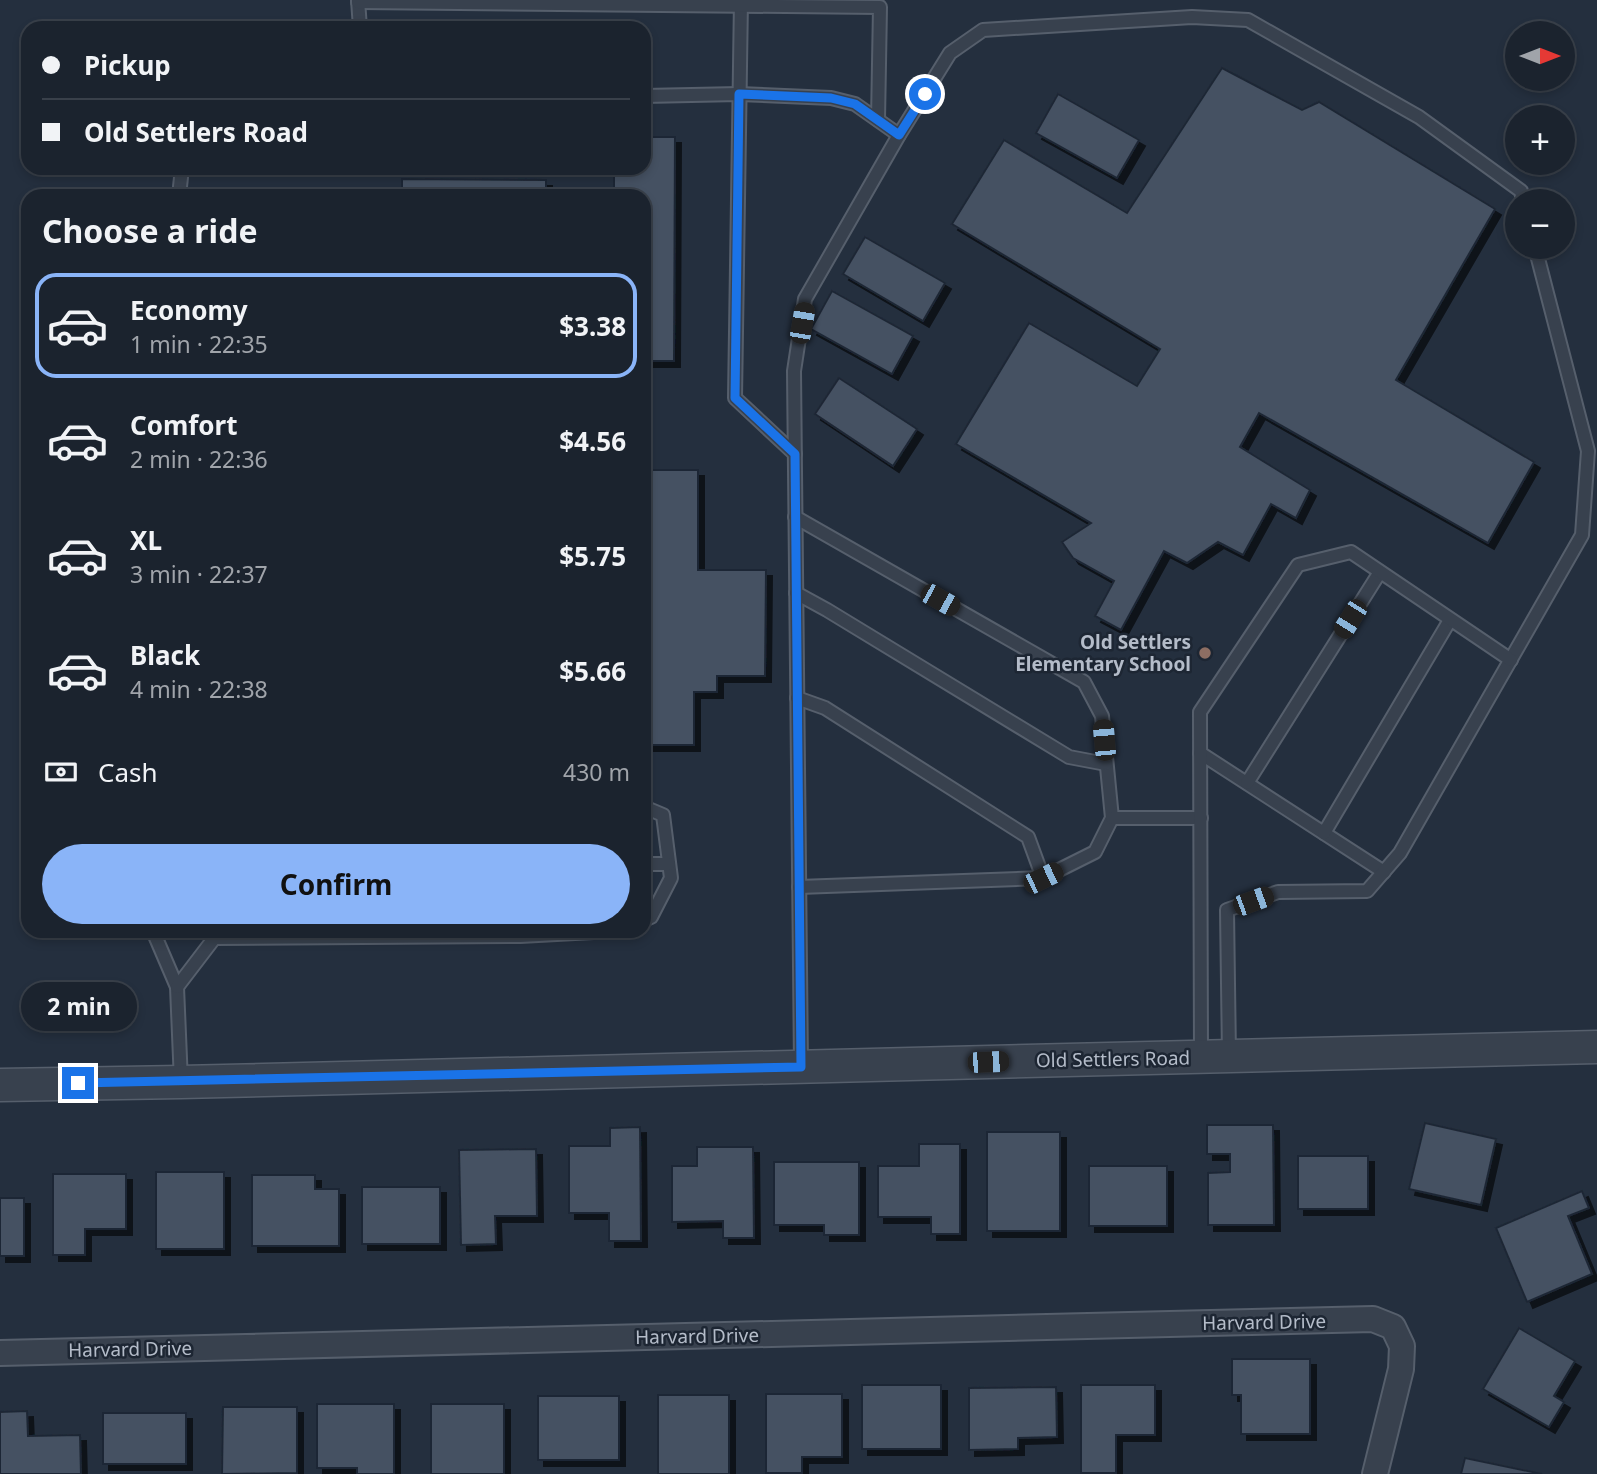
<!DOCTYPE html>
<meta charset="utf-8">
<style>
:root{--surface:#1b232e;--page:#282f3a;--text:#f1f3f6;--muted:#a0a4aa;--line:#39404a;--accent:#8ab4f8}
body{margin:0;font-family:"Noto Sans",sans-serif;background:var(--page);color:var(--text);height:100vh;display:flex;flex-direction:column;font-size:26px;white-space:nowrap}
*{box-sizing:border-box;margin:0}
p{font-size:23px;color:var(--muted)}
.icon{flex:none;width:38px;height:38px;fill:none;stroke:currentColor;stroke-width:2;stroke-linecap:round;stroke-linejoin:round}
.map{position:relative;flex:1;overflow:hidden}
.side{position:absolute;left:21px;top:189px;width:630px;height:749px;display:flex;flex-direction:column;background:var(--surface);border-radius:21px;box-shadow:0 4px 10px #0003,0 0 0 2px var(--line)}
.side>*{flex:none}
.hud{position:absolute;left:21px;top:21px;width:630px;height:154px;border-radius:21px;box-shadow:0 4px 10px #0003,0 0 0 2px var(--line);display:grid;align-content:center;height:154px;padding:0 21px;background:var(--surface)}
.needle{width:46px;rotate:90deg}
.fabs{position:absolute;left:1505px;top:21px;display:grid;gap:14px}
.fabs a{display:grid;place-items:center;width:70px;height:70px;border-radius:50%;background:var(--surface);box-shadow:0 4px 10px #0003,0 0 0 2px var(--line);font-size:35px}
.end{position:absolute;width:32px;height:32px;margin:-16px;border:9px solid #1a73e8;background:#fff;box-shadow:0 0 0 4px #fff}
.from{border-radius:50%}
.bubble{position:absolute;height:49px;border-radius:24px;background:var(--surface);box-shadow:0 4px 10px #0003,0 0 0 2px var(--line);font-size:23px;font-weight:700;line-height:49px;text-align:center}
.car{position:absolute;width:21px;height:42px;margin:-21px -10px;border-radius:9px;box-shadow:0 0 5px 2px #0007;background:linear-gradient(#222 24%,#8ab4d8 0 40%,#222 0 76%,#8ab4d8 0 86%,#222 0)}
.hud b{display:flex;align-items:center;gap:24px;height:66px;font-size:26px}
.hud b+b{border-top:2px solid var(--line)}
.hud i{width:18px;height:18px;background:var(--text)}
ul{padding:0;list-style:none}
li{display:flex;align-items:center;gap:21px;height:105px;margin:0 14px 10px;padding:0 7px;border:4px solid transparent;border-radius:21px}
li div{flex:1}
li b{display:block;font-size:26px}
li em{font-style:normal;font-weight:700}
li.on{border-color:var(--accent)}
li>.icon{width:63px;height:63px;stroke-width:1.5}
h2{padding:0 21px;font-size:32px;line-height:84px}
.pay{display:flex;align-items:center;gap:18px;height:77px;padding:0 21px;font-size:26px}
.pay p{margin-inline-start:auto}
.primary-button{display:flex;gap:14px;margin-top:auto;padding:14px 21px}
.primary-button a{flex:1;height:80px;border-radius:42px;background:var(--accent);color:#111;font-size:28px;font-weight:700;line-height:80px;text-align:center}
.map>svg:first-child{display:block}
.building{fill:#455162;stroke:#1f2835;stroke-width:2;filter:url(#shadow)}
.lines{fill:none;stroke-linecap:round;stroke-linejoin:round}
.service-casing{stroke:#565f6c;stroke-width:16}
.minor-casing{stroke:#565f6c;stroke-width:28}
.tertiary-casing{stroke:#565f6c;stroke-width:35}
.service{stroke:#38414e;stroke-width:12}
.minor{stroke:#38414e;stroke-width:24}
.tertiary{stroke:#38414e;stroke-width:32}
.route{stroke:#1a73e8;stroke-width:9}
.education-dot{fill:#8d6e63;stroke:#1d2633;stroke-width:2.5}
.labels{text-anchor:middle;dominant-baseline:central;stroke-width:5;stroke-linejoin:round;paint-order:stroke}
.poi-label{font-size:19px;font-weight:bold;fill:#b4bcc9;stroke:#1d2633;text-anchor:end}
.street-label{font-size:19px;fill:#b4bcc9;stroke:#1d2633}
</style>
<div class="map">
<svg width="1597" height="1474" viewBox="0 0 1597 1474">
<defs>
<filter id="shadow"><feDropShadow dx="6" dy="6" stdDeviation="0" flood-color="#0009"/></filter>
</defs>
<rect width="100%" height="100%" fill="#242f3e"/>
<!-- building -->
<g class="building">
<polygon points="1222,68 1302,110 1319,102 1495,209 1396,380 1534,462 1488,543 1259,413 1240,447 1310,490 1296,518 1271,504 1243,555 1218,542 1187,563 1164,551 1121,630 1095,616 1114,581 1073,558 1062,542 1091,523 956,444 1029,323 1137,386 1160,349 952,224 1004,140 1127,213"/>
<polygon points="1058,94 1139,140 1117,178 1036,133"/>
<polygon points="644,137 675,137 674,361 644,361 644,196 614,196 614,168 644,168"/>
<polygon points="402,179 546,180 546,196 402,196"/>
<polygon points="865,237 945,283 923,321 843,274"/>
<polygon points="832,291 913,336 892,374 811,329"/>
<polygon points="839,378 917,429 893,466 815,414"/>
<polygon points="644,470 698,470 698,570 766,570 765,676 717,676 717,692 694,692 694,745 644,745"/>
<polygon points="1425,1123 1496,1139 1481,1205 1409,1189"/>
<polygon points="1207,1125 1273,1125 1274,1225 1208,1225 1208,1173 1230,1172 1230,1154 1207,1154"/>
<polygon points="640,1127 641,1241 609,1241 609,1213 569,1213 569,1146 610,1146 610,1128"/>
<rect x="987" y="1132" width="73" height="99"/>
<polygon points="919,1144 960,1144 960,1234 931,1234 931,1217 878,1217 878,1166 919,1166"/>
<polygon points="697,1147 753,1147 754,1238 723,1238 723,1221 672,1222 672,1166 697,1166"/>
<polygon points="536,1149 537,1216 495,1216 496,1244 461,1245 459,1150"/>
<rect x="1298" y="1156" width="70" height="53"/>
<polygon points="774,1162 859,1162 859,1235 824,1235 824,1225 774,1225"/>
<rect x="1089" y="1166" width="78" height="60"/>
<rect x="156" y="1172" width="68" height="77"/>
<polygon points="53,1174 126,1174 126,1229 85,1229 85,1255 53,1255"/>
<polygon points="252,1175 315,1175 315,1189 339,1189 339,1246 252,1246"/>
<rect x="362" y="1187" width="78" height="57"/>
<polygon points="1582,1191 1589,1208 1568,1216 1592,1274 1527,1302 1496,1228"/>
<rect x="0" y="1198" width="24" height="58"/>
<polygon points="1519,1328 1575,1361 1554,1396 1564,1402 1549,1427 1483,1389"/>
<polygon points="1232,1359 1310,1359 1310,1434 1241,1434 1241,1395 1232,1395"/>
<rect x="862" y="1385" width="79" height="64"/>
<polygon points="1081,1385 1155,1385 1155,1435 1116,1435 1116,1473 1081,1473"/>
<polygon points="1056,1387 1057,1437 1018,1438 1018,1449 969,1450 969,1388"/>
<polygon points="766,1394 842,1394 842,1457 802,1457 802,1473 766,1473"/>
<rect x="658" y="1395" width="71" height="79"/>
<rect x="538" y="1396" width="81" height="64"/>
<polygon points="317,1404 394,1404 394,1474 357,1474 357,1468 317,1468"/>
<rect x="431" y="1404" width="73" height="70"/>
<polygon points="223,1407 297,1407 297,1473 222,1474"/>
<polygon points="27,1411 28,1436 80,1435 81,1474 0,1474 0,1412"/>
<rect x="103" y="1413" width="83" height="51"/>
<polygon points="1465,1458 1542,1474 1461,1474"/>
</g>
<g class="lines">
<defs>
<g id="service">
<polyline points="358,0 360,28"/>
<polyline points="741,0 735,398 795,454"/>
<polyline points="358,2 880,7 878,120"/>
<polyline points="644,96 739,94 831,98 855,104 899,135"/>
<polyline points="179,196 182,168"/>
<polyline points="795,517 1084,682 1102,716 1112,818 1095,852 1043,878 799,887"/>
<polyline points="796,593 827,610 1069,757 1106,764"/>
<polyline points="797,698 825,708 1028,837 1043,878"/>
<polyline points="1200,753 1384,872"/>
<polyline points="1247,783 1380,572"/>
<polyline points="644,807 663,815 671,878 651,917 644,920"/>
<polyline points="1112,818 1201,818"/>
<polyline points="1324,833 1450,620"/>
<polyline points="644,864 669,864"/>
<polyline points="153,931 177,987 181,1082"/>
<polyline points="215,938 520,936 612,931"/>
<polyline points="177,987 219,932"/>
<polyline points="1229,1056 1227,910 1278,892 1367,891 1400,853 1582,535 1588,451 1535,247"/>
<polyline points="1201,1057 1200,712 1298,565 1351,552 1511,660"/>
<polyline points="801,1066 794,371 805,299 899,135 950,53 983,30 1192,17 1248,20 1419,117 1521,191 1523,201"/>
</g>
<polyline id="minor" points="0,1353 1373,1319 1393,1327 1402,1346 1401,1369 1375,1474"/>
<polyline id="tertiary" points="0,1085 181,1082 1597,1047"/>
</defs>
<!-- service casing -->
<use href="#service" class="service-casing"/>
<!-- minor casing -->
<use href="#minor" class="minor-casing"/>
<!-- tertiary casing -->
<use href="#tertiary" class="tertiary-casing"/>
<!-- service -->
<use href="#service" class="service"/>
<!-- minor -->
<use href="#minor" class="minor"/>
<!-- tertiary -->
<use href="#tertiary" class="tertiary"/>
</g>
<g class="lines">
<!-- route -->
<polyline class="route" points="78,1083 801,1067 795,454 735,398 739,94 831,98 855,104 899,135 925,94"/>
</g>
<!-- markers -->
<circle class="education-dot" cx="1205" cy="653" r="7"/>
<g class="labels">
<!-- poi labels -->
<g class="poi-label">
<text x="1191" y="642">Old Settlers<tspan x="1191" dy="22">Elementary School</tspan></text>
</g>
<!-- street labels -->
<g class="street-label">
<text transform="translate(1113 1059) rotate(-1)">Old Settlers Road</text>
<text transform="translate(1264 1322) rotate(-1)">Harvard Drive</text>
<text transform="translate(697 1336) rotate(-1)">Harvard Drive</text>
<text transform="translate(130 1349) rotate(-1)">Harvard Drive</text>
</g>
</g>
</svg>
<div class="fabs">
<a><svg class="needle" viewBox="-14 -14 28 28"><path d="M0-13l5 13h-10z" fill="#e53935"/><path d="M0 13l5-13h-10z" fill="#a0a4aa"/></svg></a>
<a>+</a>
<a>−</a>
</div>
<i class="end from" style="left:925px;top:94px"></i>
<i class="end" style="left:78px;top:1083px"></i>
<div class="bubble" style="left:21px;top:982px;width:116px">2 min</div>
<i class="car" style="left:802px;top:323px;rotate:10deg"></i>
<i class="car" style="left:940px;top:600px;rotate:119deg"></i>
<i class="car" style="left:1350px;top:619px;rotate:212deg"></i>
<i class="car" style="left:1104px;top:740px;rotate:355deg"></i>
<i class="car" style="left:1043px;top:878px;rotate:64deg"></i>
<i class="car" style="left:1253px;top:901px;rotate:70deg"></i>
<i class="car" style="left:988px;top:1062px;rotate:88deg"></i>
<div class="hud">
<b><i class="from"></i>Pickup</b>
<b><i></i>Old Settlers Road</b>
</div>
<section class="side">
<h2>Choose a ride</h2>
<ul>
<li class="on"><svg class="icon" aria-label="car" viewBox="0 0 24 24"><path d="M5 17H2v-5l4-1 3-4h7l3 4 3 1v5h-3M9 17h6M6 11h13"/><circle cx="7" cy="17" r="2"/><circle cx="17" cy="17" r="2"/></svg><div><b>Economy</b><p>1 min · 22:35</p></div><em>$3.38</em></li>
<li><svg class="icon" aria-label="car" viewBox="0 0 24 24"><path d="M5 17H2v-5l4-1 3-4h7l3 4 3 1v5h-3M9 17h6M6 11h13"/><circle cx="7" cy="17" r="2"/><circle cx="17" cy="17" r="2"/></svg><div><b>Comfort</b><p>2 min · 22:36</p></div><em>$4.56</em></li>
<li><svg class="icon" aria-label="car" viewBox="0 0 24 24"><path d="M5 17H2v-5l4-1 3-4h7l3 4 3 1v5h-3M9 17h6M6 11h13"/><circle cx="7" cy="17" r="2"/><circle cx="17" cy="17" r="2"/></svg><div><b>XL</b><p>3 min · 22:37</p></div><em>$5.75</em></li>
<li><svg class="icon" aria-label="car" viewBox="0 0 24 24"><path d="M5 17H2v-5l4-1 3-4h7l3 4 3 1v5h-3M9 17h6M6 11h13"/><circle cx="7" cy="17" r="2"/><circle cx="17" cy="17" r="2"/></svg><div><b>Black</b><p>4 min · 22:38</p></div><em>$5.66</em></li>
</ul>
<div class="pay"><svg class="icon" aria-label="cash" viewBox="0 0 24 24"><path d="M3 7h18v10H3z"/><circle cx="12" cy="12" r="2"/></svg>Cash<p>430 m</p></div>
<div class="primary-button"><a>Confirm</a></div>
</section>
</div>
